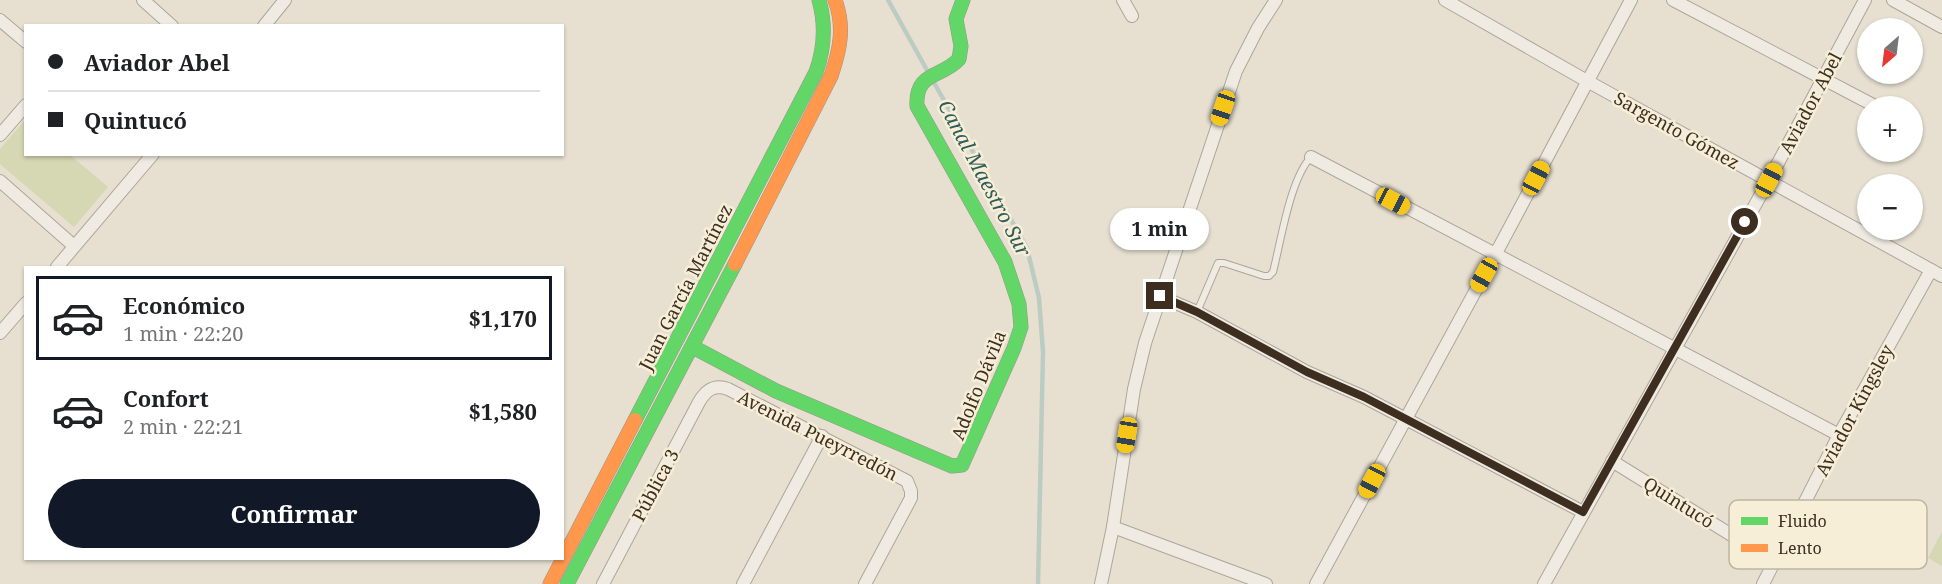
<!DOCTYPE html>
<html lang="es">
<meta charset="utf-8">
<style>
:root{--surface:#fff;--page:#f6f6f6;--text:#202124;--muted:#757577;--line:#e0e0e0;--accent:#111827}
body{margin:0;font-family:"Noto Serif",serif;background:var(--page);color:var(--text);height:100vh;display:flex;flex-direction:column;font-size:22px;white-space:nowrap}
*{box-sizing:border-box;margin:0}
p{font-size:20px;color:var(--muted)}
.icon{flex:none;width:33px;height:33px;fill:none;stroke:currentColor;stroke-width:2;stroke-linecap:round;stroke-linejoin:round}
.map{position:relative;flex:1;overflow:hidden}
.drawer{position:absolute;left:24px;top:266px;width:540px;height:294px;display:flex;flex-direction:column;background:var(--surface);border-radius:0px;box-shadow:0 2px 4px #0004}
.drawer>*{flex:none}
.banner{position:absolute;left:24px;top:24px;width:540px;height:132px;border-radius:0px;box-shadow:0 2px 4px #0004;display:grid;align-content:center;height:132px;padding:0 24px;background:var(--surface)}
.needle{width:39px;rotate:208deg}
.controls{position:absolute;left:1857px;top:18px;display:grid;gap:12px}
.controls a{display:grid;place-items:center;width:66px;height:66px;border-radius:50%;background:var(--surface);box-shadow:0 2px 4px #0004;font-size:30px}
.end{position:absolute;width:27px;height:27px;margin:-14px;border:8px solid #3d2e20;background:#fff;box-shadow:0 0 0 3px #fff}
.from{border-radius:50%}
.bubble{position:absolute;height:42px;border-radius:21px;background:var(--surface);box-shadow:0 2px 4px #0004;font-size:20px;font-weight:700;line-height:42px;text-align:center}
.car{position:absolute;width:18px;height:36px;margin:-18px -9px;border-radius:8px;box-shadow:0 0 4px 2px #0007;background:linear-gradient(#f5c518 24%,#345 0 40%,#f5c518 0 76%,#345 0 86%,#f5c518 0)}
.banner b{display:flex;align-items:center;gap:21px;height:57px;font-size:22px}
.banner b+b{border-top:2px solid var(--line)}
.banner i{width:15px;height:15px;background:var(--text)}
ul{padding:10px 0 0;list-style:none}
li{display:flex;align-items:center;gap:18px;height:84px;margin:0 12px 9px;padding:0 12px;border:3px solid transparent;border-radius:0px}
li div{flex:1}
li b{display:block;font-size:22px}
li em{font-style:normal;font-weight:700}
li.on{border-color:var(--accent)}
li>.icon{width:54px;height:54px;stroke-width:1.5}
.cta{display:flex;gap:12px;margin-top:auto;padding:12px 24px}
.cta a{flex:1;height:69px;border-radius:36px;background:var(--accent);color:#fff;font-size:24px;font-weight:700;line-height:69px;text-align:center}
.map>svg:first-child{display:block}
.green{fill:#d6d7b3}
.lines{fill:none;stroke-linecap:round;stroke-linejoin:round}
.stream{stroke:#bcccc2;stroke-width:4.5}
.lane-casing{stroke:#ada599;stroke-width:8}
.street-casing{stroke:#ada599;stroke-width:14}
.fast-casing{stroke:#9c958a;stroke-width:15}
.slow-casing{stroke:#9c958a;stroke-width:15}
.lane{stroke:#efebe3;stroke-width:6}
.street{stroke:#efebe3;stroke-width:12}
.fast{stroke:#63d668;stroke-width:14}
.slow{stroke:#ff974d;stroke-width:14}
.route{stroke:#3d2e20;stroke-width:8}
.labels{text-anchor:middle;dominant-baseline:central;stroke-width:5;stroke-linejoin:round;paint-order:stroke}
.street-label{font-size:18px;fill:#3d2e20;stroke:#f7eed8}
.water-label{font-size:20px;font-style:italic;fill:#2f5d5a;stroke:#f7eed8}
.key{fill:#f7eed8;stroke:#bfb4a1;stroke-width:1.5}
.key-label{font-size:16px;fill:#3d2e20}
</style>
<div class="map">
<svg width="1942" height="584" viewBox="0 0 1942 584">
<rect width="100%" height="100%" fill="#e7e0d1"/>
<!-- green -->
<g class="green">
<polygon points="25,120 26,154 70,155 108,187 74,227 0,164 0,149"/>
<polygon points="1942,532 1942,566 1928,558"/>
</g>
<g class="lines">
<!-- stream -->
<g class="stream">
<polyline points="888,0 928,72"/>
<polyline points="932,79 1027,248 1039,298 1043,352 1038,584"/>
</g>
<defs>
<path id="lane" d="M1197 312 1218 263H1224L1264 276H1269L1273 272C1281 241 1290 179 1311 157"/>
<g id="street">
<polyline points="143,0 172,26"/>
<polyline points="1123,0 1132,16"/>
<polyline points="1445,0 1587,81 1942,276"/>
<polyline points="1673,0 1875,106"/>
<polyline points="1893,0 1942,27"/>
<polyline points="0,20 26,42"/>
<polyline points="264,26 285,0"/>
<polyline points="0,135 26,105"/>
<polyline points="1311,157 1839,435"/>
<polyline points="0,181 74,246"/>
<polyline points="57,267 153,154"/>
<polyline points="1159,296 1197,312 1307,372 1364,397 1583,512"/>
<polyline points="0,333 26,303"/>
<polyline points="1612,461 1775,562"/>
<polyline points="1113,527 1266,584"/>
<path d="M603 584 699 402C706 390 714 384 728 389L907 481 911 491V498L865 584"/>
<polyline points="743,584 822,436"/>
<polyline points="1101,584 1113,527 1134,389 1145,343 1236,71 1258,28 1276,0"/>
<polyline points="1316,584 1495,255 1631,0"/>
<polyline points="1544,584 1769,180 1865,0"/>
<polyline points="1763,584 1839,435 1931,270"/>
</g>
<g id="fast">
<path d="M693 347 776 391 952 466 962 465 1014 348 1021 327 1019 304 1005 262 917 106C915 71 942 78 959 59L961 46 956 19 963 0"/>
<path d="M635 420 816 72C825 47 826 25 819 0"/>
<polyline points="567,584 735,264"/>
</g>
<g id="slow">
<path d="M735 264 831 76C840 50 845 27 835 0"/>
<polyline points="550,584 635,420"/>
</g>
</defs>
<!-- lane casing -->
<use href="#lane" class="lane-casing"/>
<!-- street casing -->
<use href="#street" class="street-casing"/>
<!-- fast casing -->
<use href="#fast" class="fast-casing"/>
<!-- slow casing -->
<use href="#slow" class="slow-casing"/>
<!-- lane -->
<use href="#lane" class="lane"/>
<!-- street -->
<use href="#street" class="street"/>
<!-- fast -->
<use href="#fast" class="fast"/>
<!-- slow -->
<use href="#slow" class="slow"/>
</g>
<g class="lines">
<!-- route -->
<polyline class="route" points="1160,296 1197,312 1307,372 1364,397 1583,512 1745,222"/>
</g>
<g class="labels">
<!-- street labels -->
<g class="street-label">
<text transform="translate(1810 103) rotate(-62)">Aviador Abel</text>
<text transform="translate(1677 130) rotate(29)">Sargento Gómez</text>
<text transform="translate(685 287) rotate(-63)">Juan García Martínez</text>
<text transform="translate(978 385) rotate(-68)">Adolfo Dávila</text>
<text transform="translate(1854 410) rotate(-62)">Aviador Kingsley</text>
<text transform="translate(818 435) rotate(27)">Avenida Pueyrredón</text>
<text transform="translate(655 485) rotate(-62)">Pública 3</text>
<text transform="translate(1679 502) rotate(32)">Quintucó</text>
</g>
<!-- water labels -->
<g class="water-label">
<text transform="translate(985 178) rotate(62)">Canal Maestro Sur</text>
</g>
</g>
<!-- legend -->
<rect x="1729" y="500" width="198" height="69" rx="9" class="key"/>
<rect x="1741" y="517" width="27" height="8" fill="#63d668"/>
<rect x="1741" y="544" width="27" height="8" fill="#ff974d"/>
<g class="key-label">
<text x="1778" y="527">Fluido</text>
<text x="1778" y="554">Lento</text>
</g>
</svg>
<div class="controls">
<a><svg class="needle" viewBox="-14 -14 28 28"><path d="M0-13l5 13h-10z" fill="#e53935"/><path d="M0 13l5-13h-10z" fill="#757577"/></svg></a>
<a>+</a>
<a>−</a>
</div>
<i class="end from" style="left:1745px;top:222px"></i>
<i class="end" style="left:1160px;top:296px"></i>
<div class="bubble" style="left:1110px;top:208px;width:99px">1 min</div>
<i class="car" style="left:1223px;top:108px;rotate:199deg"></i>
<i class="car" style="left:1536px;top:178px;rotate:28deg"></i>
<i class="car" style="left:1769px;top:180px;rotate:28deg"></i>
<i class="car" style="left:1393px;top:201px;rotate:118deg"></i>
<i class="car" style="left:1484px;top:275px;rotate:209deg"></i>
<i class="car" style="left:1127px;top:435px;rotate:189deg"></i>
<i class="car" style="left:1372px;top:481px;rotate:208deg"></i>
<div class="banner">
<b><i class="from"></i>Aviador Abel</b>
<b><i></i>Quintucó</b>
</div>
<section class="drawer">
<ul>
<li class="on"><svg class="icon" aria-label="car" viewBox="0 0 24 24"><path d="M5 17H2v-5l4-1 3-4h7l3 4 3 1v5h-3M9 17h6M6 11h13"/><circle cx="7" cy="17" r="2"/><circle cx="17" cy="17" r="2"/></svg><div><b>Económico</b><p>1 min · 22:20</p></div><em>$1,170</em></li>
<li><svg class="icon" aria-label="car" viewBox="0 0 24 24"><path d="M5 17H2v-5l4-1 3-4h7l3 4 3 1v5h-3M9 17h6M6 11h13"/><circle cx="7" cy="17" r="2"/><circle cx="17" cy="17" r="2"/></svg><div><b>Confort</b><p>2 min · 22:21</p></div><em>$1,580</em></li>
</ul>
<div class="cta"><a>Confirmar</a></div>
</section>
</div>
